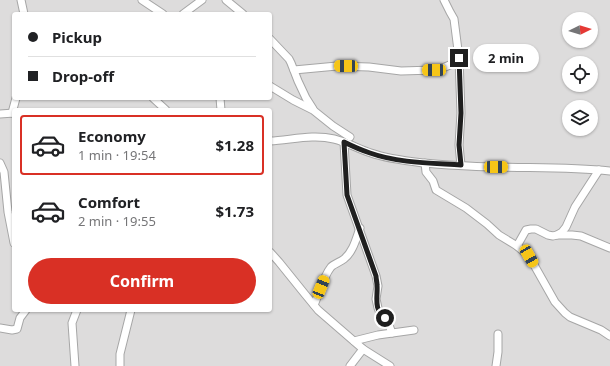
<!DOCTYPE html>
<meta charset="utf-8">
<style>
:root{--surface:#fff;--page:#f6f6f6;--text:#202124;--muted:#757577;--line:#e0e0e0;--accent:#d93025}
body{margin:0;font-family:"Noto Sans",sans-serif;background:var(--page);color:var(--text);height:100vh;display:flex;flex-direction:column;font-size:15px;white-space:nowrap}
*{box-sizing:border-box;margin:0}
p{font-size:13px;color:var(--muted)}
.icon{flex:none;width:22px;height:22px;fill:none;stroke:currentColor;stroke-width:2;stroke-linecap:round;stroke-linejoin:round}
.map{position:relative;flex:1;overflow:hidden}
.details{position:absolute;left:12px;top:108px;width:260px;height:204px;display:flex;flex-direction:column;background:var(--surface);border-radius:4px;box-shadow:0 1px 3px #0004}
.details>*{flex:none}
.top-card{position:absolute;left:12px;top:12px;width:260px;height:88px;border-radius:4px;box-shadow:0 1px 3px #0004;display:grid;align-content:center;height:88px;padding:0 16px;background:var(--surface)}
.needle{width:26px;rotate:85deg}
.buttons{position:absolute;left:562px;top:12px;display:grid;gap:8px}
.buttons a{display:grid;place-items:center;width:36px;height:36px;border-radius:50%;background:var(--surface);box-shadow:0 1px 3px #0004;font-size:20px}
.end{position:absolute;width:18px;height:18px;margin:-9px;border:5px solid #1f1f1f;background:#fff;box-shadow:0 0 0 2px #fff}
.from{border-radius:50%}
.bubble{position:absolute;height:28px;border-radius:14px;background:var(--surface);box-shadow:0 1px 3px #0004;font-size:13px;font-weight:700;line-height:28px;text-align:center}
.car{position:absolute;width:12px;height:24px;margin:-12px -6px;border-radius:5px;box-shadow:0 0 3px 1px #0007;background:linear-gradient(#f5c518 24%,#345 0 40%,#f5c518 0 76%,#345 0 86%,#f5c518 0)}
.top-card b{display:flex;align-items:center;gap:14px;height:38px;font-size:15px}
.top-card b+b{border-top:1px solid var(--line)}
.top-card i{width:10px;height:10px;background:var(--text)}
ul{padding:7px 0 0;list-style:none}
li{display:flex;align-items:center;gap:12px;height:60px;margin:0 8px 6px;padding:0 8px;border:2px solid transparent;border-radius:4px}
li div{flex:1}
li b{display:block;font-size:15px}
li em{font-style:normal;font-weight:700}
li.on{border-color:var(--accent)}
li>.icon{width:36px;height:36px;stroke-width:1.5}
.button{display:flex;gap:8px;margin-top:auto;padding:8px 16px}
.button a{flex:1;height:46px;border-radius:24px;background:var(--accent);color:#fff;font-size:16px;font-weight:700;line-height:46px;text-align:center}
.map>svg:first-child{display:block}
.residential{fill:#dddcdc;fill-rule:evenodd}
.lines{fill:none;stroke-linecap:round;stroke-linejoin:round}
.minor-casing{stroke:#a6a6a6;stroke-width:9}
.minor{stroke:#fff;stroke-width:7}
.route{stroke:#1f1f1f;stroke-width:5}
</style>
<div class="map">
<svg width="610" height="366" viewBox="0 0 610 366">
<rect width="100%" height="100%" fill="#efede5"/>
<!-- residential -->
<path class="residential" d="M0 0H610V366H0ZM14 14H270V98H14ZM569 19H591V41H569ZM569 63H591V85H569ZM569 107H591V129H569ZM14 110H270V310H14Z"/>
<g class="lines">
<defs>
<g id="minor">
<polyline points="21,0 24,14"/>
<polyline points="142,0 163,14"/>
<polyline points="226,0 243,14"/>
<polyline points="444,0 450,12 454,19 459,58 461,113 459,145 461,165"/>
<polyline points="183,14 202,0"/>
<polyline points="270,39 289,59 291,63 298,81 306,98 313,109"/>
<polyline points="294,70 337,66 369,67 401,71 434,70 445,67 452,64 459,58"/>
<polyline points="270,86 293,100 313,110 333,126 350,137"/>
<polyline points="153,98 166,110"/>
<polyline points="220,98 221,110"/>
<polyline points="12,113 16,98"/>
<polyline points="0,114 14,113"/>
<path d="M270 141C291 140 313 134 334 139 347 142 358 149 371 153 388 159 407 161 424 163 449 165 473 167 497 167 535 168 573 167 610 171"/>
<polyline points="344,142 347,195 376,276 378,286 376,299 378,308 380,313 387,320 392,333"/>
<polyline points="0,163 4,172 8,212 14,243"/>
<polyline points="425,163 426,172 433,181 436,190 466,208 487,224 499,235 517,246 529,256 555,302 565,313 570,317 601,330 610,336"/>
<polyline points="557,235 572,235 581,236 610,248"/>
<polyline points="517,246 526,230 531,229 536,229 548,235 553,236 557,235 562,232 566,227 575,207 599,170"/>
<polyline points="270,252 279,262 304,293 318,310 363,349 390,366"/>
<path d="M314 305C319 294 323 277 331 267 334 264 340 262 344 259 353 252 356 239 360 228"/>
<polyline points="0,328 12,330 17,329 20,318 26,310"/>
<polyline points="354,341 378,335 414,330"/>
<polyline points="75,366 72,323 77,310"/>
<polyline points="120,366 120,354 131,310"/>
<polyline points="350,366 363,349"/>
<polyline points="496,366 498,352 498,334"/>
</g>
</defs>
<!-- minor casing -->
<use href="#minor" class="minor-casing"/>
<!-- minor -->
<use href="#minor" class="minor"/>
</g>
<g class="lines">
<!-- route -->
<path class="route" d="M385 318C373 309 378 297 377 285 377 282 376 279 376 276L347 195 344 142C352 146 361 150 370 153 398 163 431 163 461 165L459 145 461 113 459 58"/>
</g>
</svg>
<div class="buttons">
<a><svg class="needle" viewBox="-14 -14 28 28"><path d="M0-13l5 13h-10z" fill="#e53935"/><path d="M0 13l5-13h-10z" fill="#757577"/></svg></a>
<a><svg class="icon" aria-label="locate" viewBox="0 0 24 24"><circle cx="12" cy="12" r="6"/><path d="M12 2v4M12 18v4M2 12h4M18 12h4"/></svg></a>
<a><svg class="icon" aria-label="layers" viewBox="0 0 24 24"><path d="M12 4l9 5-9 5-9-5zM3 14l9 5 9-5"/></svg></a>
</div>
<i class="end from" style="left:385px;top:318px"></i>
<i class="end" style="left:459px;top:58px"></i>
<div class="bubble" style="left:473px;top:44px;width:66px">2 min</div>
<i class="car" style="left:346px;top:66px;rotate:271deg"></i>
<i class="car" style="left:434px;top:70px;rotate:269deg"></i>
<i class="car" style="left:496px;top:167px;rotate:90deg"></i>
<i class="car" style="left:529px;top:256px;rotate:150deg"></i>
<i class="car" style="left:321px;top:287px;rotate:22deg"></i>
<div class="top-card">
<b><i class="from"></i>Pickup</b>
<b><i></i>Drop-off</b>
</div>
<section class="details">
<ul>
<li class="on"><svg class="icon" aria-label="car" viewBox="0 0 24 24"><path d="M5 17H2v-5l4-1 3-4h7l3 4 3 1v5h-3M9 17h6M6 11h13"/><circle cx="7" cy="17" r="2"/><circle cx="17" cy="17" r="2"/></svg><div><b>Economy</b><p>1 min · 19:54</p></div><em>$1.28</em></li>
<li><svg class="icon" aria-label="car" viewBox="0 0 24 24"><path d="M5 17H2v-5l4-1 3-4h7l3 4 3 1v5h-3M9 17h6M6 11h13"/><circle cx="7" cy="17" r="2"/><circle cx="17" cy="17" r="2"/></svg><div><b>Comfort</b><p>2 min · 19:55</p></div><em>$1.73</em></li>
</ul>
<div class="button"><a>Confirm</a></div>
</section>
</div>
